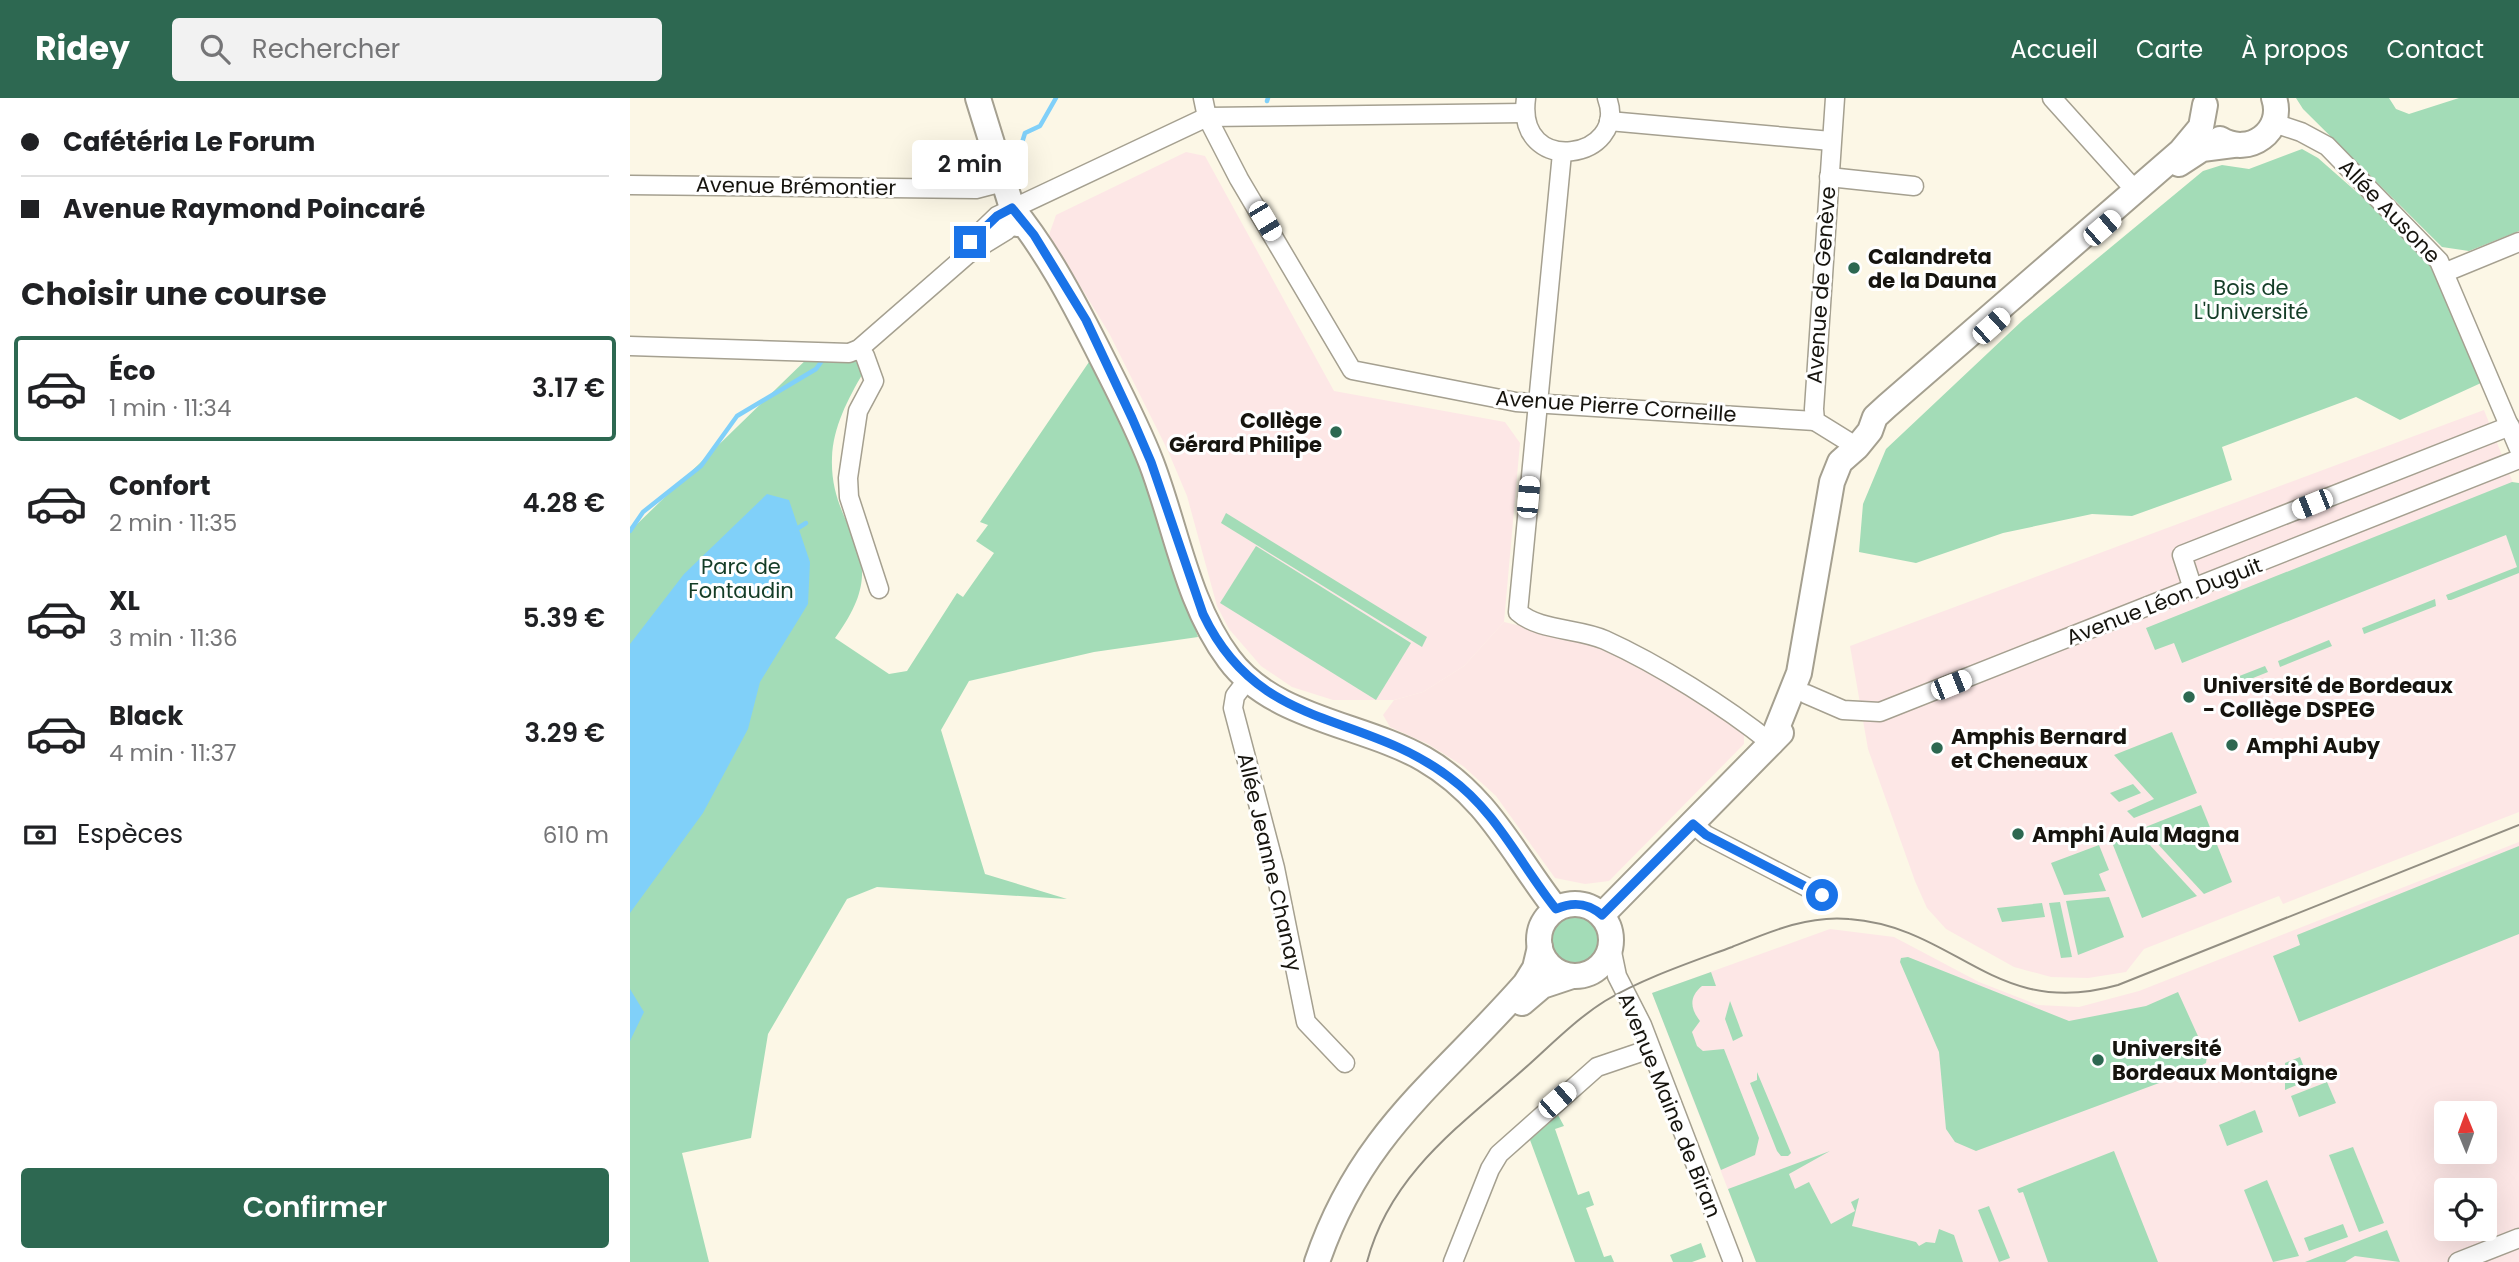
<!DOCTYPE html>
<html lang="fr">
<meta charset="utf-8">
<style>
:root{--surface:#fff;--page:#f2f2f2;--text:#202124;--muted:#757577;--line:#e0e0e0;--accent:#2d6851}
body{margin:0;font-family:Poppins,sans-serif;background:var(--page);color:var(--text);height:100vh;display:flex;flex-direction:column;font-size:26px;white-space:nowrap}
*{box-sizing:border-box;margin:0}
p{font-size:23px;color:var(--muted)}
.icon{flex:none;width:38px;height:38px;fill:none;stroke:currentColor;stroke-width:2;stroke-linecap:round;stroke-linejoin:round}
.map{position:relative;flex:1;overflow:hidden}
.details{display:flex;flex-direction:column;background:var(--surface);width:630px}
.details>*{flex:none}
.guide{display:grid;align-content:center;height:154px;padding:0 21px;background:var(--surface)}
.needle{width:46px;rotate:359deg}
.buttons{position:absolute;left:1804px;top:1003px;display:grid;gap:14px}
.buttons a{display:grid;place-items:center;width:63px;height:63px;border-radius:7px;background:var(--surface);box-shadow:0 7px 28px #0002;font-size:35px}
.end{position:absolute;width:32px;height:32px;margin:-16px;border:9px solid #1a73e8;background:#fff;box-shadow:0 0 0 4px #fff}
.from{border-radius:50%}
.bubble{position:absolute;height:49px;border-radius:7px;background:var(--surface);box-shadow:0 7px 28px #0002;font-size:23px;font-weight:600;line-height:49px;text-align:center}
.car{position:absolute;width:21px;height:42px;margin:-21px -10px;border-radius:9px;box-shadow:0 0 5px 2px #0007;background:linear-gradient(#fff 24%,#345 0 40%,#fff 0 76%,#345 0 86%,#fff 0)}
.guide b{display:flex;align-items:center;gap:24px;height:66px;font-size:26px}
.guide b+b{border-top:2px solid var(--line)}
.guide i{width:18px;height:18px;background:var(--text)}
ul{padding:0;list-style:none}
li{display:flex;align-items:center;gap:21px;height:105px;margin:0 14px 10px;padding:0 7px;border:4px solid transparent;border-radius:7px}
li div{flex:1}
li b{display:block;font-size:26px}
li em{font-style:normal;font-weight:600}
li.on{border-color:var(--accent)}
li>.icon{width:63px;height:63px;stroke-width:1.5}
h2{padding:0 21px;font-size:32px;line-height:84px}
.pay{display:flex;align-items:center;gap:18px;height:77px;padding:0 21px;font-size:26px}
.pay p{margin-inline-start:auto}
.primary-button{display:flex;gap:14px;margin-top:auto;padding:14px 21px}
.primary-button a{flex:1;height:80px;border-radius:7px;background:var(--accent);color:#fff;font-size:28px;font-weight:600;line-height:80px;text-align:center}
header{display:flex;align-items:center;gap:42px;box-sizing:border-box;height:98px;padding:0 35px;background:var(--accent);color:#fff}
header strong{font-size:33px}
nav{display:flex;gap:38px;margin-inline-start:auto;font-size:24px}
.search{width:490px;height:63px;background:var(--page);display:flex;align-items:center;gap:18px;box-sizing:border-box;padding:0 24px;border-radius:7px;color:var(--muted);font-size:26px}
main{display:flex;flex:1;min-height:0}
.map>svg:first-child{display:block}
.commercial{fill:#fde7e5}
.education{fill:#fde7e6;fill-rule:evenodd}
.green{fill:#a3dcb7}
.water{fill:#80d0f9}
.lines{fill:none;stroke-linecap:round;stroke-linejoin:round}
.stream{stroke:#80d0f9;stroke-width:4.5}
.minor-casing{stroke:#a5a090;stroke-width:21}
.secondary-casing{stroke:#a5a090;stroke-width:28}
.minor{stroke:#fff;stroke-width:18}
.secondary{stroke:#fff;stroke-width:24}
.tram{stroke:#938f83;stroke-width:2}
.route{stroke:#1a73e8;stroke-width:9}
.poi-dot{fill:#2d6851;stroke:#fff;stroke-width:2.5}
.labels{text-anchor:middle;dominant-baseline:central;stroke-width:6;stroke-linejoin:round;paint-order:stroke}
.street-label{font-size:21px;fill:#16140e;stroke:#fff}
.poi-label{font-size:21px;font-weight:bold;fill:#16140e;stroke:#fff;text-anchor:start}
.park-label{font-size:21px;fill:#143d27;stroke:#fff}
</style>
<header>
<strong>Ridey</strong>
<div class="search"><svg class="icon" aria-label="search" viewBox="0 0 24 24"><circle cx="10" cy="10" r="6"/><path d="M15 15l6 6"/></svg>Rechercher</div>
<nav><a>Accueil</a><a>Carte</a><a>À propos</a><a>Contact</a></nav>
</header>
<main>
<section class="details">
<div class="guide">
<b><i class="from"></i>Cafétéria Le Forum</b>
<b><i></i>Avenue Raymond Poincaré</b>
</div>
<h2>Choisir une course</h2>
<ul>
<li class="on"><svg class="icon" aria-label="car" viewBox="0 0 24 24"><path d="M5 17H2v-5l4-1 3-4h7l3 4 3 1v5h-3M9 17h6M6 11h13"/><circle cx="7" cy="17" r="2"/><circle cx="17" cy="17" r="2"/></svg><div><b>Éco</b><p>1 min · 11:34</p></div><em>3.17 €</em></li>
<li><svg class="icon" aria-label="car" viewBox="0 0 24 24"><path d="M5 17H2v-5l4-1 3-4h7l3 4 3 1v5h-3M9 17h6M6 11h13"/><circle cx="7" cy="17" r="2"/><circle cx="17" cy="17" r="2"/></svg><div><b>Confort</b><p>2 min · 11:35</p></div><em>4.28 €</em></li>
<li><svg class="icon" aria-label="car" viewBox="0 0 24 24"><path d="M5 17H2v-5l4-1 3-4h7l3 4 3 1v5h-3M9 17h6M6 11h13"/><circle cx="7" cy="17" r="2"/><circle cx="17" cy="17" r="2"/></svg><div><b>XL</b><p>3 min · 11:36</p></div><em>5.39 €</em></li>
<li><svg class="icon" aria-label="car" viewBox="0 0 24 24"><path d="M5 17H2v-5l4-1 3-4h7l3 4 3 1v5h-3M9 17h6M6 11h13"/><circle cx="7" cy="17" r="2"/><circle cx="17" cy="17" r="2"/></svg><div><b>Black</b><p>4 min · 11:37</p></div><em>3.29 €</em></li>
</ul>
<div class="pay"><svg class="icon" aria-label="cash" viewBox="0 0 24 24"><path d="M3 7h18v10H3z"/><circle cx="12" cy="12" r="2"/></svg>Espèces<p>610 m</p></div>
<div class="primary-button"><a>Confirmer</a></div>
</section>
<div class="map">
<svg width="1889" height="1164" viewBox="0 0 1889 1164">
<rect width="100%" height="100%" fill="#fcf7e6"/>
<!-- commercial -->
<polygon class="commercial" points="874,524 970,547 1028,578 1114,635 1114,646 979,783 955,786 925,780 866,698 833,668 798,646 760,629 753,617 764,602 793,594 834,568"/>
<!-- education -->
<g class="education">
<polygon points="556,54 575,58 704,293 875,324 890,345 874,524 834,568 793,594 764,602 703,602 662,589 631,568 599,531 587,508 557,398 538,353 479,235 419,137 426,117"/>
<polygon points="1854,312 1889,400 1889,714 1653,806 1649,798 1514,851 1496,874 1458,880 1421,879 1384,869 1316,831 1297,810 1285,783 1238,651 1220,548"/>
<path d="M1889 744V1164H1126L1022 895 1200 831 1264 839 1349 884 1408 907 1449 909 1509 893ZM1816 1015H1855V1054H1816ZM1816 1092H1855V1130H1816Z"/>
</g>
<!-- green -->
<g class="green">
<polygon points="1666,0 1759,0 1766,11 1779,16 1829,0 1889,0 1889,133 1839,153 1812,149 1673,11"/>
<polygon points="1672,51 1688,60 1796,155 1811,180 1851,285 1770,322 1726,299 1592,349 1602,382 1502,418 1462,416 1373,435 1286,465 1229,454 1233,406 1256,351 1393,222 1573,73 1592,67 1619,71"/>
<path d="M183 255 222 257 233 275C218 301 203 329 202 360 199 437 269 454 205 540L259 576 277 573 327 495 333 499 364 455 346 443 358 427 350 424 461 261 497 332 568 539 464 554 339 583 311 632 355 776 437 801 247 789 217 801 138 936 121 1040 52 1055 79 1164H0V433Z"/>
<polygon points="1882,384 1889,385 1889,475 1821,502 1818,502 1816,497 1887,469 1876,437 1552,565 1544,545 1525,552 1516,530"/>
<polygon points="596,415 797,539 792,549 591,425"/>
<polygon points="626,448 781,545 746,602 590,505"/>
<polygon points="1805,501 1806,508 1734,536 1732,530"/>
<polygon points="1699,542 1702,548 1650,569 1648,563"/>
<polygon points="1635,568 1638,574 1578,598 1576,591"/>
<polygon points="1542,634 1567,695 1504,720 1497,713 1524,701 1484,657"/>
<polygon points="1503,686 1511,695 1489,704 1480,695"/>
<polygon points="1571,707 1602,784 1574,796 1513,730"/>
<polygon points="1506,732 1567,798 1512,820 1481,742"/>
<polygon points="1469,747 1479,772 1469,776 1476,793 1434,797 1421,765"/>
<polygon points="1889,748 1889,836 1669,924 1643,858 1670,847 1667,837"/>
<polygon points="1479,799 1494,839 1448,857 1436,803"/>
<polygon points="1430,804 1442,859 1431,860 1419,805"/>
<polygon points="1412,805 1415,819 1372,824 1367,810"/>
<circle cx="945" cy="843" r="25"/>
<polygon points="1278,859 1439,923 1516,908 1548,894 1577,958 1576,965 1556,975 1346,1053 1325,1044 1316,1031 1309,954 1270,864 1271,860"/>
<path d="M1081 874 1086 888H1072C1059 899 1060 910 1070 923L1062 934 1067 948 1073 953 1094 951 1129 1040 1125 1057 1091 1072 1022 895Z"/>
<polygon points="1100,903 1113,938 1103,943 1095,921"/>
<polygon points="1670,959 1679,982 1655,992 1655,965"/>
<polygon points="1127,974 1161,1055 1158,1058 1151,1058 1147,1053 1120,985 1127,982"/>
<polygon points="1697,984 1706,1005 1669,1019 1661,998"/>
<polygon points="1625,1012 1633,1034 1597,1048 1589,1027"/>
<polygon points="928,1017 934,1028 925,1031 948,1097 959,1093 964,1107 956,1110 974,1159 981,1157 984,1164 945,1164 900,1042"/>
<polygon points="1723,1049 1754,1125 1729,1134 1699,1057"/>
<polygon points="1200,1053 1159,1076 1165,1091 1179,1084 1201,1126 1225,1113 1221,1104 1229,1100 1222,1128 1286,1144 1289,1148 1296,1144 1305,1145 1309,1131 1324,1137 1333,1164 1126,1164 1098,1091"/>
<polygon points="1484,1053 1528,1164 1418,1164 1393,1094 1389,1095 1387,1091"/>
<polygon points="1637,1082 1669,1158 1643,1164 1614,1092"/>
<polygon points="1359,1108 1380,1160 1369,1164 1348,1112"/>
<polygon points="1713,1126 1718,1139 1679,1153 1674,1140"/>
<polygon points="1757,1132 1770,1164 1725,1158 1715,1164 1675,1164"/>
<polygon points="1071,1145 1076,1159 1062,1164 1043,1164 1040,1157"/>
</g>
<!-- water -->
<g class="water">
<polygon points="137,396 159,402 180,464 178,506 130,584 118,631 73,715 0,815 0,546 54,476"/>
<polygon points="0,891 14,914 0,943"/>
</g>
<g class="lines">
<!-- stream -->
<g class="stream">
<polyline points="637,3 638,0"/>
<polyline points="385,67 395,35 410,28 426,0"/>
<polyline points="165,432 176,425"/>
<polyline points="0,433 13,414 71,368 107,318 186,271 194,260"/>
</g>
<defs>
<g id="minor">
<polyline points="573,0 577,19 609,81 722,272 886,304 1185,323"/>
<path d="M896 0C885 81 1000 61 977 0"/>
<polyline points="1205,0 1184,311 1185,323 1227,349"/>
<polyline points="1422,0 1504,91"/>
<polyline points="979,23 1201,43"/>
<polyline points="1644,25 1671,34 1697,48 1809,163 1889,351"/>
<path d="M932 55 888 514C909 533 948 530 975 542 1028 566 1095 608 1141 645"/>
<polyline points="1199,79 1284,88"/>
<polyline points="0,87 346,91 373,84"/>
<polyline points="338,156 340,144 367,118 577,19 894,15"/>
<polyline points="1816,174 1889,144"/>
<polyline points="0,248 219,255 229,251 338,156 377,132 382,110"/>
<polyline points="229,251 235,258 244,283 228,313 218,380 219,399 249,491"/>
<polyline points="1563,491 1552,457 1880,328"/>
<polyline points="618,581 605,598 603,610 645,770 676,924 715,965"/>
<polyline points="1176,596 1213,612 1250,614 1889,361"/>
<polyline points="1063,726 1076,737 1192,797"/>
<polyline points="981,849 987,878 1012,927 1103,1164"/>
<polyline points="823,1164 860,1071 869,1056 967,969 1020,951"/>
<polyline points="1828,1164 1889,1140"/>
</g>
<g id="secondary">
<polyline points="348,0 387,126"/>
<path d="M1590 41C1619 59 1655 33 1644 0"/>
<polyline points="1549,66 1572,51 1603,47"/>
<path d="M382 110C417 153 442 201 467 250 486 288 506 325 521 364 546 429 557 505 599 561 643 621 733 626 794 661 858 698 883 756 926 811"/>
<polyline points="1141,645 1169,575 1202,384 1210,364 1227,349 1240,333 1245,319 1257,308 1551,53 1571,29 1575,7"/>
<circle cx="945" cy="842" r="36"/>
<polyline points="972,817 1151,635"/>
<polyline points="892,905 912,888 942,878"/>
<path d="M687 1164C731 1034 810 983 895 886L905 870 910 849"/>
</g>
</defs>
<!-- minor casing -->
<use href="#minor" class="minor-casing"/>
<!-- secondary casing -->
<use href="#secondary" class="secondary-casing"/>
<!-- minor -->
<use href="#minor" class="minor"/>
<!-- secondary -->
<use href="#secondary" class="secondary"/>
<!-- tram -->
<path class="tram" d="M737 1164C759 1080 824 1032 886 978 915 953 943 923 975 903 1014 880 1059 865 1102 849 1139 834 1178 817 1219 821 1328 829 1364 922 1488 887L1889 727"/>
</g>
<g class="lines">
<!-- route -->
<path class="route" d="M340 144 367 118 382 110 404 137 456 222 502 320 521 364 573 516C629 634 730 612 819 679 867 714 890 766 926 811 944 803 958 805 972 817L1063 726 1076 737 1192 797"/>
</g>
<!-- markers -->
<g class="poi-dot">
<circle cx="1224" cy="170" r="7"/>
<circle cx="706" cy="334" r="7"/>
<circle cx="1559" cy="599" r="7"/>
<circle cx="1602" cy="647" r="7"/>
<circle cx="1307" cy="650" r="7"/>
<circle cx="1388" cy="736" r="7"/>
<circle cx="1468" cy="962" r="7"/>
</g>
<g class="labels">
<!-- street labels -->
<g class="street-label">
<text transform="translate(166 88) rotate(1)">Avenue Brémontier</text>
<text transform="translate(1760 113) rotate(46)">Allée Ausone</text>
<text transform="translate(1191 187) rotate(-86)">Avenue de Genève</text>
<text transform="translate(986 308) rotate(4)">Avenue Pierre Corneille</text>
<text transform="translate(1534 503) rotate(-21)">Avenue Léon Duguit</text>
<text transform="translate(640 764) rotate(77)">Allée Jeanne Chanay</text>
<text transform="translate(1040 1007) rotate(68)">Avenue Maine de Biran</text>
</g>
<!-- poi labels -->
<g class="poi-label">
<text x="1238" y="158">Calandreta<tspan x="1238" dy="24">de la Dauna</tspan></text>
<text x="692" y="322" text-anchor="end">Collège<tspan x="692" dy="24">Gérard Philipe</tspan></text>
<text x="1573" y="587">Université de Bordeaux<tspan x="1573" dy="24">- Collège DSPEG</tspan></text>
<text x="1321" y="638">Amphis Bernard<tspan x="1321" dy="24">et Cheneaux</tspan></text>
<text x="1616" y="647">Amphi Auby</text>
<text x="1402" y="736">Amphi Aula Magna</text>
<text x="1482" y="950">Université<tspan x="1482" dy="24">Bordeaux Montaigne</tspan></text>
</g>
<!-- park labels -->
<g class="park-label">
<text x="1621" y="189">Bois de<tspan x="1621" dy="24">L'Université</tspan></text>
<text x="111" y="468">Parc de<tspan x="111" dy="24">Fontaudin</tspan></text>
</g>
</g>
</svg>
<div class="buttons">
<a><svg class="needle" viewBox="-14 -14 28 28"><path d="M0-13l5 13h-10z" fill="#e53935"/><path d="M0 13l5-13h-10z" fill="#757577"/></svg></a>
<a><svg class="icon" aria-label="locate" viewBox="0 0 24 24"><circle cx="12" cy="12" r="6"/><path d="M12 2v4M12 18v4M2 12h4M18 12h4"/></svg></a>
</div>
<i class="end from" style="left:1192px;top:797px"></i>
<i class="end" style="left:340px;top:144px"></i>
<div class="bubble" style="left:282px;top:42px;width:116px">2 min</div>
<i class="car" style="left:635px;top:123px;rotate:149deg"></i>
<i class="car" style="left:1472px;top:130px;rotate:49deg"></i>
<i class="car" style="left:1361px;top:228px;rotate:48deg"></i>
<i class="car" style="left:898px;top:399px;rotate:5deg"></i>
<i class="car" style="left:1682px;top:406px;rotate:248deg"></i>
<i class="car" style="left:1321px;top:587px;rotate:68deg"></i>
<i class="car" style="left:927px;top:1002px;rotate:49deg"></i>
</div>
</main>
